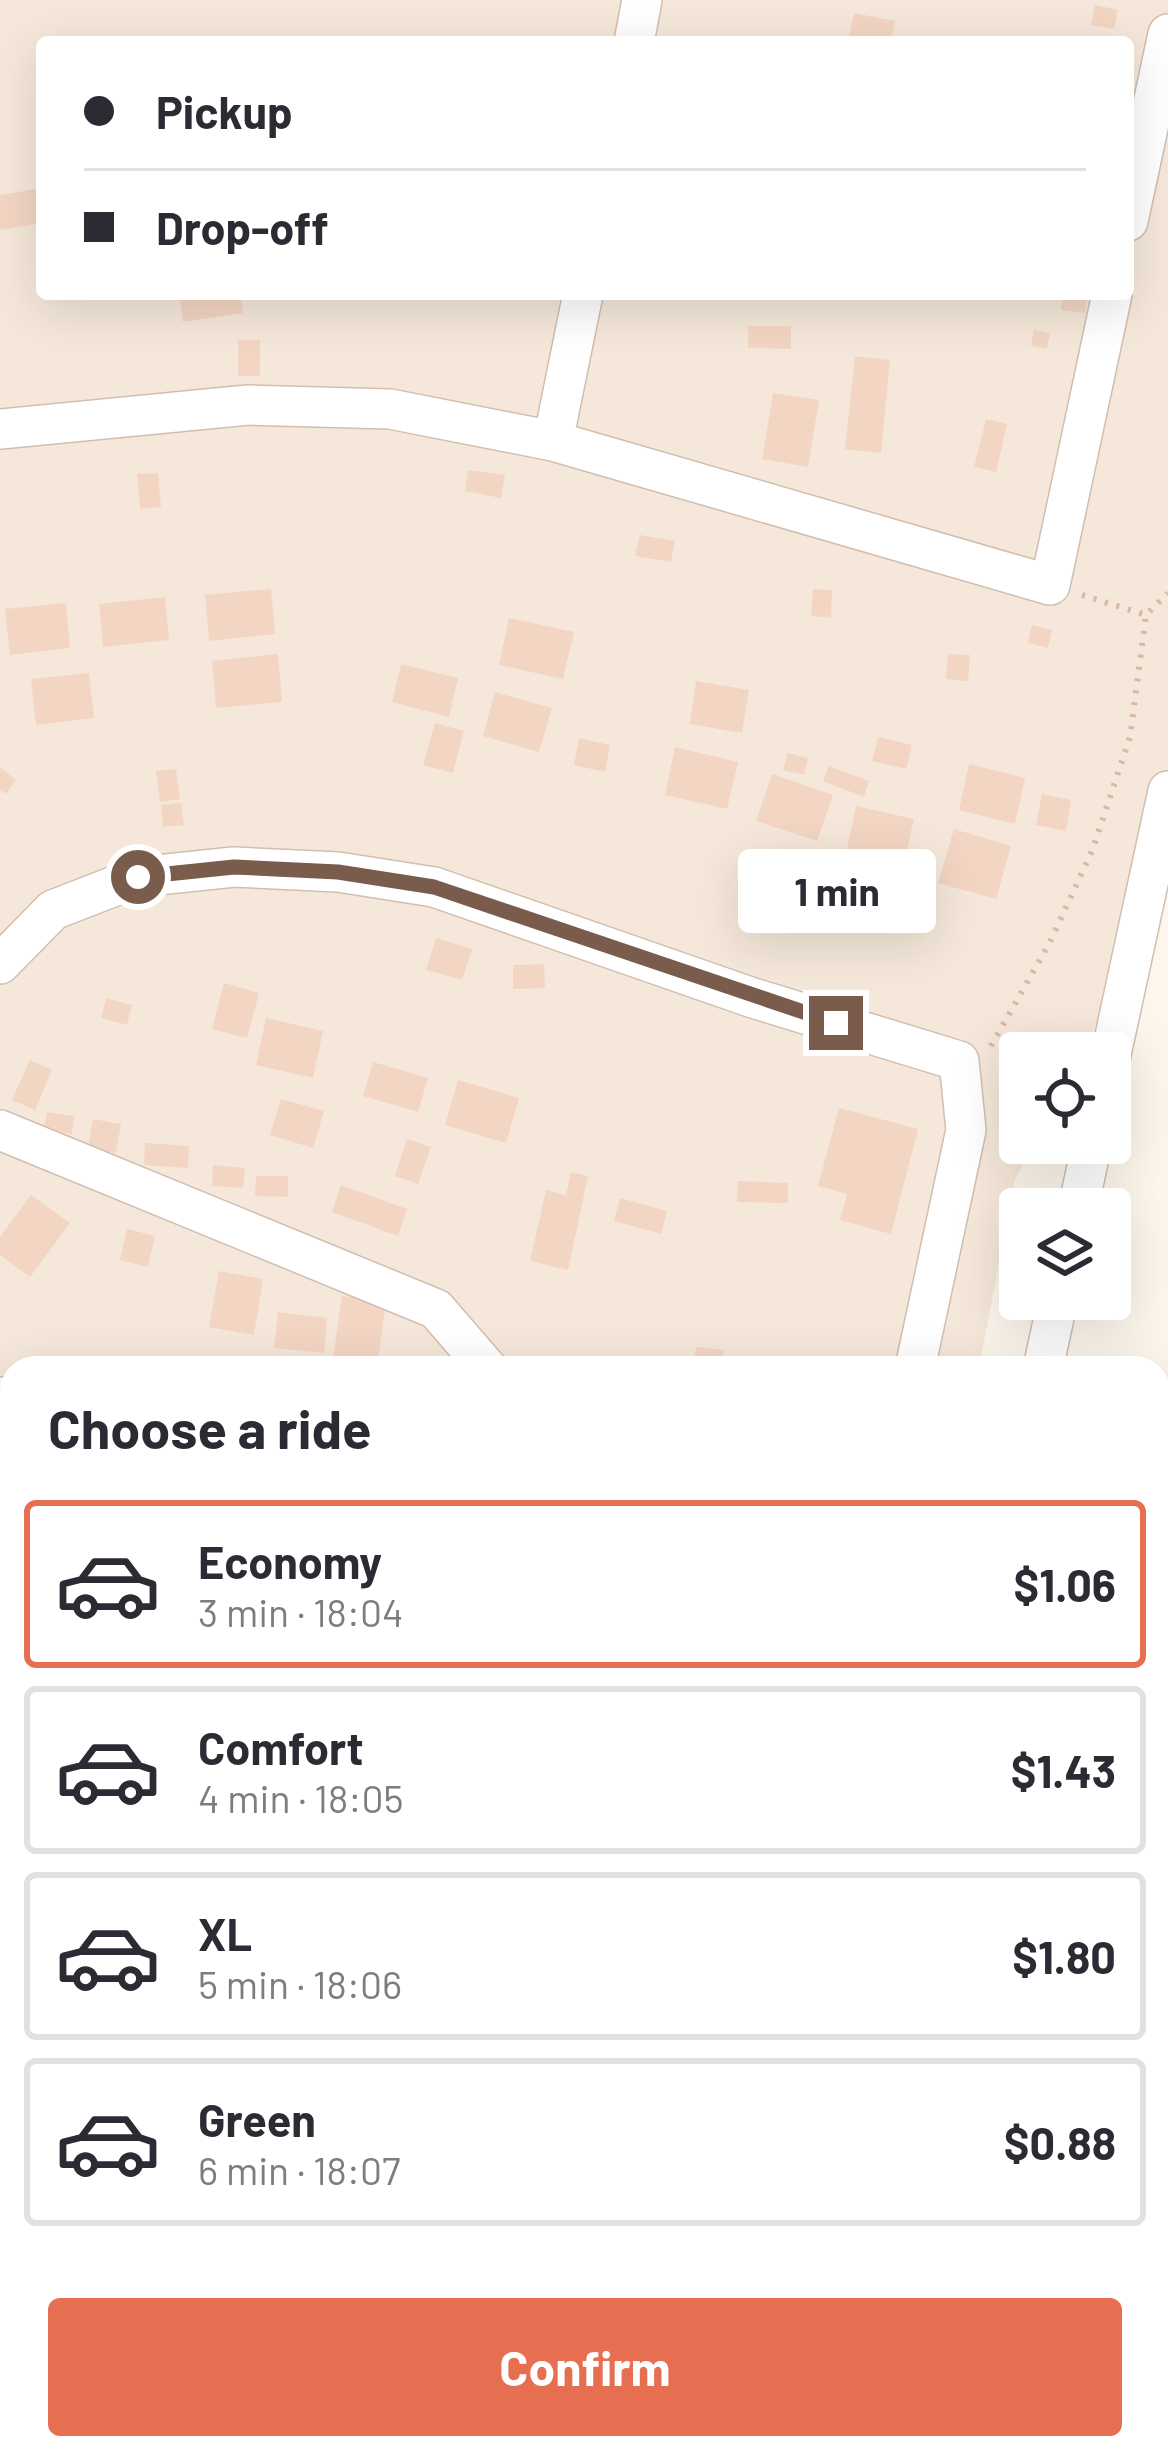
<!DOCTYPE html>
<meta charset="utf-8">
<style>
:root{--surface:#fff;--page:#f7f7f7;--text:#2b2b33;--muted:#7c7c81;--line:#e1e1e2;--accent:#e76f51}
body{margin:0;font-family:Barlow,sans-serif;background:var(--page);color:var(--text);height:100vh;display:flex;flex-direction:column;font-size:45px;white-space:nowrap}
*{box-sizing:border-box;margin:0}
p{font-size:39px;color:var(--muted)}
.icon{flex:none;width:66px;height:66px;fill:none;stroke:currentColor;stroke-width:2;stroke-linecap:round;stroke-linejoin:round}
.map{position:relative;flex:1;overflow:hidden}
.details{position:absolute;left:0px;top:1356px;width:1170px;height:1104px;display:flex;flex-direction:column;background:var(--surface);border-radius:36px 36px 0 0;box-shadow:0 12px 48px #0002}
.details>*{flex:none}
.top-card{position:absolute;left:36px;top:36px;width:1098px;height:264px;border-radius:12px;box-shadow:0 12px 48px #0002;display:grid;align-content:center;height:264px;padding:0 48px;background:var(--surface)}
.controls{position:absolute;left:999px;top:1032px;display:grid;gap:24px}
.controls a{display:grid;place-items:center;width:132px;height:132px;border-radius:12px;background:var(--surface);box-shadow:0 12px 48px #0002;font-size:60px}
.end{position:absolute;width:54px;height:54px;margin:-27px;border:15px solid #7a5c4d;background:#fff;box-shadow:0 0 0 6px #fff}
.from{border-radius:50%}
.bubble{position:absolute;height:84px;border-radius:12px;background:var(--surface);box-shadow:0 12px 48px #0002;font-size:39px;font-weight:700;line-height:84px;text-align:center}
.top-card b{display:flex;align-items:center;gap:42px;height:114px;font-size:45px}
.top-card b+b{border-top:3px solid var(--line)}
.top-card i{width:30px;height:30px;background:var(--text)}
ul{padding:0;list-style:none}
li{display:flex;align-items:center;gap:36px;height:168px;margin:0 24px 18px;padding:0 24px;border:6px solid var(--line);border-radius:12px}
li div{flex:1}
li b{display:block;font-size:45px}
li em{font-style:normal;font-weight:700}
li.current{border-color:var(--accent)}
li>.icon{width:108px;height:108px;stroke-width:1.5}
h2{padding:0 48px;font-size:54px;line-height:144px}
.cta{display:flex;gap:24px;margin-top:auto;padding:24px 48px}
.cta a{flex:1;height:138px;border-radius:12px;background:var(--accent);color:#fff;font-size:48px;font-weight:700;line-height:138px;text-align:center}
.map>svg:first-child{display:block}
.residential{fill:#f5e8da;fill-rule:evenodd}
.building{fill:#f3d5c3}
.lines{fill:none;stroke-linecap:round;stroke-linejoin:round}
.minor-casing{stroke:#d1beb0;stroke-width:42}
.path{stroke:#d9b8a5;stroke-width:6;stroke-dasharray:3 9;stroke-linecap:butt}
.minor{stroke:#fff;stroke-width:39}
.route{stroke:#7a5c4d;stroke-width:15}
</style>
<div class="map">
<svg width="1168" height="2460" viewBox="0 0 1168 2460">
<rect width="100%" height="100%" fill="#fdf6ec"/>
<!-- residential -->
<path class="residential" d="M0 0H1168V887L1081 1053H1020V1143H1034L1015 1180 979 1368H12V2448H772L769 2460H0ZM42 42H1128V294H42Z"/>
<!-- building -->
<g class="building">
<polygon points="1095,5 1118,10 1114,29 1091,25"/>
<polygon points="854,13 895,21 891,42 848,42"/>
<polygon points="42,188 42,223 0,230 0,195"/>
<polygon points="179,294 240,294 243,313 183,322"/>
<polygon points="1063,294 1087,294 1085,313 1061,310"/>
<polygon points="748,326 791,326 791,349 748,348"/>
<polygon points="1034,330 1050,333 1047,349 1031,346"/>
<rect x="238" y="340" width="22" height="36"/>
<polygon points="855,356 890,360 881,453 845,449"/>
<polygon points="773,393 819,400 808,467 762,459"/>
<polygon points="986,419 1007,424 996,472 974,467"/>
<polygon points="468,470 505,475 501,498 465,491"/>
<polygon points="158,473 161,507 140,509 137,474"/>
<polygon points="640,535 675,541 671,562 635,556"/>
<polygon points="271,589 275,634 209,641 205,595"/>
<polygon points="813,589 832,590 831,618 811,616"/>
<polygon points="165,597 169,640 103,647 99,604"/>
<polygon points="66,603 70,648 10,655 5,609"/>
<polygon points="509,618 574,632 563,679 499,665"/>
<polygon points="1032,625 1052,630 1048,648 1028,643"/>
<polygon points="278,654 282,702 216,708 212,661"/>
<polygon points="948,654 970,655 968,681 946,679"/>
<polygon points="401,664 458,678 449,717 392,702"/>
<polygon points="89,673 94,718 36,725 31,679"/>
<polygon points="696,681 749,690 742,733 690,724"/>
<polygon points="495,692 552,708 539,752 483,736"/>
<polygon points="435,723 464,731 453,773 423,765"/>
<polygon points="878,737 912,745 906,769 872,761"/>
<polygon points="579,738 610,745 605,772 574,765"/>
<polygon points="675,747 738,762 727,809 665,795"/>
<polygon points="788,753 808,758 804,775 783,770"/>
<polygon points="969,764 1025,778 1015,824 959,810"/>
<polygon points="829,766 869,781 864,797 823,781"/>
<polygon points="0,767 16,780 6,794 0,790"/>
<polygon points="176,769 180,799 160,802 156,771"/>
<polygon points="772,774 833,795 817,841 756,821"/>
<polygon points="1042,794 1071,800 1066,831 1036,825"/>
<polygon points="181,803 184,825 163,827 161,805"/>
<polygon points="856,806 914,819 903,867 846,853"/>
<polygon points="954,829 1011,846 996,899 938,883"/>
<polygon points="436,938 472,949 462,980 426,970"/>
<polygon points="544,964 545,988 513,989 513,965"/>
<polygon points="224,983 259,993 247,1038 212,1029"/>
<polygon points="106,998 132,1005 127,1025 101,1018"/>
<polygon points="266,1018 323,1031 313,1078 256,1065"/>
<polygon points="30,1060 52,1070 35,1110 12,1100"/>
<polygon points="373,1062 428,1078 418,1112 363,1096"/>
<polygon points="458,1080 519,1098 506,1143 445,1125"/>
<polygon points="281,1099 324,1111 313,1148 270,1135"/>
<polygon points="839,1108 918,1129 891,1234 840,1220 847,1194 818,1186"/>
<polygon points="47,1112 74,1116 72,1134 44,1130"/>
<polygon points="93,1119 121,1124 116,1153 88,1149"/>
<polygon points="407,1139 431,1147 418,1184 395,1176"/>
<polygon points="145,1143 189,1146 188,1168 144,1165"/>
<polygon points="213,1165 245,1168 243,1188 212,1186"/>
<polygon points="571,1172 588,1176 568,1270 530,1261 546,1190 566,1195"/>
<polygon points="256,1176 288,1176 288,1197 255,1196"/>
<polygon points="738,1181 788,1183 788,1203 737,1202"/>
<polygon points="341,1185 407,1209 398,1236 332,1212"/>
<polygon points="31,1195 70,1223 30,1277 0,1255 0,1237"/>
<polygon points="620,1198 667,1211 661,1234 614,1221"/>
<polygon points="127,1229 155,1236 148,1267 120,1260"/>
<polygon points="219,1271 263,1279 254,1335 209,1327"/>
<polygon points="342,1296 386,1302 377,1368 332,1365"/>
<polygon points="278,1312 327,1318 324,1353 274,1348"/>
<polygon points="696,1347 724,1350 721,1368 693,1368"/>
<polygon points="253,1360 304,1364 303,1368 252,1368"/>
<polygon points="7,1467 12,1467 12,1543 0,1542"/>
<polygon points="0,1572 12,1575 12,1659 0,1656"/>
<polygon points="1162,1648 1168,1650 1168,1710 1158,1708"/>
<polygon points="0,1867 12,1870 12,1913 0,1911"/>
<rect x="0" y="2051" width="12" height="81"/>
<polygon points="1158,2069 1168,2070 1168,2115 1158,2114"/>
<polygon points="1166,2251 1168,2285 1158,2287 1158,2252"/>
<polygon points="986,2448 994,2448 1029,2460 982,2460"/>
</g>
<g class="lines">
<defs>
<g id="minor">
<polyline points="634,42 642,0"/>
<polyline points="1128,221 1168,34"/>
<polyline points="0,429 248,405 390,409 553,441 1050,585 1112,294"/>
<polyline points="553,441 583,294"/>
<polyline points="0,964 53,910 138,877 234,867 338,872 434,887 753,998 959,1061 966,1130 915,1368"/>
<polyline points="1110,1059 1168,791"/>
<polyline points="0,1130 436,1309 487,1368"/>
<polyline points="1078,1209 1092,1143"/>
<polyline points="1043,1368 1058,1299"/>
<polyline points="0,1397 12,1399"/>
<polyline points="0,1701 12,1704"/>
<polyline points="0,2006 12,2009"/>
<polyline points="0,2303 12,2305"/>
<polyline points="730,2448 785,2460"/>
</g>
</defs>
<!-- minor casing -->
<use href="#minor" class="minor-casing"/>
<!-- path -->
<g class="path">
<polyline points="1082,595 1146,615"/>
<polyline points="991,1046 1050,942 1092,851 1130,737 1146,615 1168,593"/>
</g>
<!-- minor -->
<use href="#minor" class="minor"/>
</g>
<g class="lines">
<!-- route -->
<polyline class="route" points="138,877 234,867 338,872 434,887 836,1023"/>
</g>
</svg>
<div class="controls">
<a><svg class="icon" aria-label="locate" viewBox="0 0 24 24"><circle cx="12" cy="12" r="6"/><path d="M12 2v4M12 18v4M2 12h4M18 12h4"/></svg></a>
<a><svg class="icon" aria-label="layers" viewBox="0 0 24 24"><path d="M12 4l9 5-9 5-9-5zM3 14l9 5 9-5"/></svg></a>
</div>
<i class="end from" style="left:138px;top:877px"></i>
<i class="end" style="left:836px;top:1023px"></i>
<div class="bubble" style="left:738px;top:849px;width:198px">1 min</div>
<div class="top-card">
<b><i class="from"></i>Pickup</b>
<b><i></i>Drop-off</b>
</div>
<section class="details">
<h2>Choose a ride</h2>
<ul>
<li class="current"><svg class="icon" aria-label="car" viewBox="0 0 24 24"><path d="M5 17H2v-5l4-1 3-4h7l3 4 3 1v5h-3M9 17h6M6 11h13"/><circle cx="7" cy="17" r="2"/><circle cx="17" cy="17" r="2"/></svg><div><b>Economy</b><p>3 min · 18:04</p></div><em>$1.06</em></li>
<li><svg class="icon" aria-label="car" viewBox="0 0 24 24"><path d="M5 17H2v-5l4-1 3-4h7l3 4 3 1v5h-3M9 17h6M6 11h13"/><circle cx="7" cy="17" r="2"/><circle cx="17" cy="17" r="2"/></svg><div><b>Comfort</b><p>4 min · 18:05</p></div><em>$1.43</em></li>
<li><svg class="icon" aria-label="car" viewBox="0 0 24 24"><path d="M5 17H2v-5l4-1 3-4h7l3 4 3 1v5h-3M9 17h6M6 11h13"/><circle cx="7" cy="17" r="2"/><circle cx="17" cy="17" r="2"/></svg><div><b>XL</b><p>5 min · 18:06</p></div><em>$1.80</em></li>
<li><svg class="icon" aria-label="car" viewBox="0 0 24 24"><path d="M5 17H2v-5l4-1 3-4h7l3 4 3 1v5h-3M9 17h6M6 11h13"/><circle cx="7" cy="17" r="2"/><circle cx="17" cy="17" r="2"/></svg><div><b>Green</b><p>6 min · 18:07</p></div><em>$0.88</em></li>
</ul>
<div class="cta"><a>Confirm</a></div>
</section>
</div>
